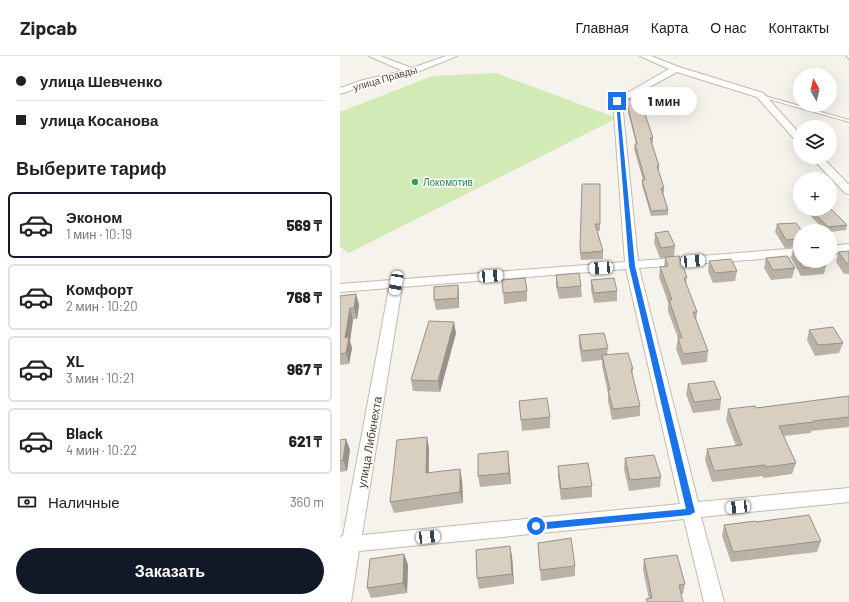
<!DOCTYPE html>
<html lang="ru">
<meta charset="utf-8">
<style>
:root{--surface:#fff;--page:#f6f6f6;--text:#222;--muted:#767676;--line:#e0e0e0;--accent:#111827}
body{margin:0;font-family:Barlow,sans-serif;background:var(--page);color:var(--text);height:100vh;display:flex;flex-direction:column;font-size:15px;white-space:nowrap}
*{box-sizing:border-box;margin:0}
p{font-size:13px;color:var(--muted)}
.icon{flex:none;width:22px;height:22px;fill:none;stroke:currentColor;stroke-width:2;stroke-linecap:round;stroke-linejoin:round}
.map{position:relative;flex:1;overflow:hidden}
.sheet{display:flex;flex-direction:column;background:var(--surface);width:340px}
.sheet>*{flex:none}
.banner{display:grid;align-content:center;height:88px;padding:0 16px;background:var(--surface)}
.needle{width:26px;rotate:352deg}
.buttons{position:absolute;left:453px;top:12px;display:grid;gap:8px}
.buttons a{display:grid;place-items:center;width:44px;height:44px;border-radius:50%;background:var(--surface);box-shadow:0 4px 16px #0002;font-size:20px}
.end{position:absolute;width:18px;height:18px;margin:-9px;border:5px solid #1a73e8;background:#fff;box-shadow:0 0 0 2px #fff}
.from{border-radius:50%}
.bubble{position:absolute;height:28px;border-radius:14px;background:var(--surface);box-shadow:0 4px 16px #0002;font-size:13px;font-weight:800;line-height:28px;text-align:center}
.car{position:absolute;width:12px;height:24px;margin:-12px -6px;border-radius:5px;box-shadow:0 0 3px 1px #0007;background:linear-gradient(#fff 24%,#345 0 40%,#fff 0 76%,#345 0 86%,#fff 0)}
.banner b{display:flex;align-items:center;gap:14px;height:38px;font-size:15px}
.banner b+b{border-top:1px solid var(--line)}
.banner i{width:10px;height:10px;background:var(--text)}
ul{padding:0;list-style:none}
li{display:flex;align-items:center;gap:12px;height:66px;margin:0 8px 6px;padding:0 8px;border:2px solid var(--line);border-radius:6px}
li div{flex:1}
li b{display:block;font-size:15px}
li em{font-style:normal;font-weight:800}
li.current{border-color:var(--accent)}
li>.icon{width:36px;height:36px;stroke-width:1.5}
h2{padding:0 16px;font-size:18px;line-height:48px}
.pay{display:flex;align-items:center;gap:10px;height:44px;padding:0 16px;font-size:15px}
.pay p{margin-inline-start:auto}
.cta{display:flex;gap:8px;margin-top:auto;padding:8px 16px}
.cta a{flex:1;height:46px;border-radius:24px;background:var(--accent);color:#fff;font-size:16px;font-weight:800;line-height:46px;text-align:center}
header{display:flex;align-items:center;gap:24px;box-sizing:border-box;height:56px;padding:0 20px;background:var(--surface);border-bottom:1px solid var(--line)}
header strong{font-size:19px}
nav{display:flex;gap:22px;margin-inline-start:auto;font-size:14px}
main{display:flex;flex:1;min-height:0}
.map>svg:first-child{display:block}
.green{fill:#d2eab5}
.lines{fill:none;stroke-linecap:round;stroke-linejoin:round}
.service-casing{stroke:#c2bbae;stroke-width:2}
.minor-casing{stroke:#c2bbae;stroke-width:2}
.service{fill:#fff;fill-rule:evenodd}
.minor{fill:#fff;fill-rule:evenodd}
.rail-casing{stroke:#9a9a9a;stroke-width:3}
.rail{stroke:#fff;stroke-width:2;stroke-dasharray:5.5;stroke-linecap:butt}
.wall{fill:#bab2a6}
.shaded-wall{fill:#979187}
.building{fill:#d8cfc1;stroke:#979187}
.route{fill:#1a73e8}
.leisure-dot{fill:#2e9e5b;stroke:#fff;stroke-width:1.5}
.labels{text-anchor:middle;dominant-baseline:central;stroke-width:3;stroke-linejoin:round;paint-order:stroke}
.far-street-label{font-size:10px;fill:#4b4439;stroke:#fff}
.far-leisure-label{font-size:10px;fill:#27864d;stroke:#fff;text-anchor:start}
.street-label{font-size:12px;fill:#4b4439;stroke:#fff}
</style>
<header>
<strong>Zipcab</strong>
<nav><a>Главная</a><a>Карта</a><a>О нас</a><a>Контакты</a></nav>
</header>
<main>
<section class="sheet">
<div class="banner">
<b><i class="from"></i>улица Шевченко</b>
<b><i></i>улица Косанова</b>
</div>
<h2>Выберите тариф</h2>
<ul>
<li class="current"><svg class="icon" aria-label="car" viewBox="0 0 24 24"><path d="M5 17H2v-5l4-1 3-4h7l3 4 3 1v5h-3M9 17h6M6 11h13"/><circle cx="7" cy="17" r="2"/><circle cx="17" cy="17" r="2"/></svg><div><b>Эконом</b><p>1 мин · 10:19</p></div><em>569 ₸</em></li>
<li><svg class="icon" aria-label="car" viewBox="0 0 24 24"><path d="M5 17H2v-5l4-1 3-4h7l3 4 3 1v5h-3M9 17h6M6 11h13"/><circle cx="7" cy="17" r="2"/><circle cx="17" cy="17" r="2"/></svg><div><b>Комфорт</b><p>2 мин · 10:20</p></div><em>768 ₸</em></li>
<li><svg class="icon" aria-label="car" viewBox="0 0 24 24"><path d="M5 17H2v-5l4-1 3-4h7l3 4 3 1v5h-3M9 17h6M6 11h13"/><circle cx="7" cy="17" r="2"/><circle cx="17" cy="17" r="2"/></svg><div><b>XL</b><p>3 мин · 10:21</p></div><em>967 ₸</em></li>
<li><svg class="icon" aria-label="car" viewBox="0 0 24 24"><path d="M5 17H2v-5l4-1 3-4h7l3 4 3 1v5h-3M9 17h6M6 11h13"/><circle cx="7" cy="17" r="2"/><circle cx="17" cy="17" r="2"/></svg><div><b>Black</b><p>4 мин · 10:22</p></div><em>621 ₸</em></li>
</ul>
<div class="pay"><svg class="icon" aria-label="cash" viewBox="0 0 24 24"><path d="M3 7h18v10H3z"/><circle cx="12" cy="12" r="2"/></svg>Наличные<p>360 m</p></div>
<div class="cta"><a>Заказать</a></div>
</section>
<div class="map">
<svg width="509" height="546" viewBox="0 0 509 546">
<rect width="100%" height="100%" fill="#f6f3ec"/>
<!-- green -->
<polygon class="green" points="156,17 277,62 9,197 0,191 0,56 92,20"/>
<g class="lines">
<defs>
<polygon id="service" points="418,38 509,64 509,66 418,40"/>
<g id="minor">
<polygon points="29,0 40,0 72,12 106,0 117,0 75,17 29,28 0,38 0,32 23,24 63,15"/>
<path d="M300 0H311L339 11 423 37 460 78V87L457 86 417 41 337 16 282 46 298 205 460 192V200L299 212 358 446 509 432V446L361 461 384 546H364L344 463 19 495 11 546H0V481L3 480 49 232 0 236V228L285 206 273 45 329 13ZM286 213 340 448 22 479 62 231Z"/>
<polygon points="471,101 482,101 509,129 509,138 505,137"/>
<polygon points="509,188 509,196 490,198 490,190"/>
</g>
</defs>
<!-- service casing -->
<use href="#service" class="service-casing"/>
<!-- minor casing -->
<use href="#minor" class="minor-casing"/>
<!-- service -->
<use href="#service" class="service"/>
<!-- minor -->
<use href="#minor" class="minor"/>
<defs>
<polyline id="rail" points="507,0 509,2"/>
</defs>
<!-- rail casing -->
<use href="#rail" class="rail-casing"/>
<!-- rail -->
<use href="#rail" class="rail"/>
</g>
<!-- wall -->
<g class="wall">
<polygon points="286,43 313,82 313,87 312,87 319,110 319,115 318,115 324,132 324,137 323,137 328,154 328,159 311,160 302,129 302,124 303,124 294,93 295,88 296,88 286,48"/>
<polygon points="260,128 260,175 257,175 263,195 263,203 241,204 240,198 240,191"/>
<polygon points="460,138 460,149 455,144 456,139"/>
<polygon points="464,153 490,153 507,169 506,174 490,176 490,175 485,175"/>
<polygon points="437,168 460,175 460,191 445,192 435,176"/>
<polygon points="315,177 335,190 334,201 320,202 314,187"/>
<polygon points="453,194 486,210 484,218 461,220 451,202"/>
<polygon points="509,195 509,218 504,218 496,206 498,196"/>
<polygon points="325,201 347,221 346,228 357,256 356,265 368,295 367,306 342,309 336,293 338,282 328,255 328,246 319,221 320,211 324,211"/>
<polygon points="426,202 455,212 452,222 431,224 424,212"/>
<polygon points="369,205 397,215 395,225 373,227 368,215"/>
<polygon points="216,219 241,230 242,241 219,243 216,230"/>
<polygon points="162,224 187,235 187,245 164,248"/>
<polygon points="251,224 277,235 277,245 254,247 251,234"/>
<polygon points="16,238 19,249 17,263 13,263 10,285 12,292 9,308 0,309 0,240"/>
<polygon points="119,239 119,252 96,254 94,244"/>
<polygon points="469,274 503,287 499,297 475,300 467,284"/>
<polygon points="116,277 100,336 73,335 71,324"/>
<polygon points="239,279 268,292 267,299 293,313 292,320 300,350 300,360 272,364 268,345 268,337 262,310 262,304 242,306 239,290"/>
<polygon points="348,328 381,343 380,354 353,357 346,338"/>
<polygon points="509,340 509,371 471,375 471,377 443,380 456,407 452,418 423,422 423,420 372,426 365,404 367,393 396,390 386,364 388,353 416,352"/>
<polygon points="179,345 210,361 210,372 182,375"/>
<polygon points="6,383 10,394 7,415 0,416 0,384"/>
<polygon points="89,392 89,417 122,424 123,447 54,457 50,446"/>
<polygon points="168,395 171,428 140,431 138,420"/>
<polygon points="285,402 321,421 320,431 289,435 284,413"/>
<polygon points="218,410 252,430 252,441 221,444 218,421"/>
<polygon points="416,466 481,485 477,496 391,506 382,480 384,469"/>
<polygon points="198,487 235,510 235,520 201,525"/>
<polygon points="64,498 68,509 67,537 31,542 27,532"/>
<polygon points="172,500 174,528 139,533 137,522"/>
<polygon points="304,503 345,528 343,538 341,538 343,546 306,546 306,543 309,543 303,514"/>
</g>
<!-- shaded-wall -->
<g class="shaded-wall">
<polygon points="118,229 119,239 119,252 118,242"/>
<polygon points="16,238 19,249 17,263 14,252"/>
<polygon points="10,252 13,263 10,285 12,292 9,308 6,297 5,282"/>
<polygon points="114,266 116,277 100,336 98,325"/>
<polygon points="87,381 89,392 88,428 86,417"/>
<polygon points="6,383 10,394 7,415 3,404"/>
<polygon points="168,395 171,428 169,417"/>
<polygon points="120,413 122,424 123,447 120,436"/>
<polygon points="170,490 172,500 174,528 172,518"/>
<polygon points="64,498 68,509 67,537 63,527"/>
</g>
<!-- building -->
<g class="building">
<polygon points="286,43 300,43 313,82 310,82 319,110 317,110 324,132 321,132 328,154 311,155 302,124 305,124 295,88 297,88"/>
<polygon points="242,128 260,128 260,168 255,168 263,195 241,197 240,191"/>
<polygon points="460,138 460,143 456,139"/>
<polygon points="490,152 507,169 488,171 470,153"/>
<polygon points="456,167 462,175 460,175 460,183 446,184 437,168"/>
<polygon points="328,175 335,190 321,192 315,177"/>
<polygon points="460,193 460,205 482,205 486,210 463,212 453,194"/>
<polygon points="509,195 509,207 507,208 498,196"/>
<polygon points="339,200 347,221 344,222 357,256 353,256 368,295 343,298 338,282 342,282 329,244 332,244 320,211 328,210 325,201"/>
<polygon points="447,200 455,212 433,214 426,202"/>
<polygon points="391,203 397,215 375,217 369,205"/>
<polygon points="239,217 241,230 218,232 216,219"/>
<polygon points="185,222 187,235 163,237 162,224"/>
<polygon points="274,222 277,235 254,237 251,224"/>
<polygon points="118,229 118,242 94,244 94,231"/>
<polygon points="16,238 14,252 10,252 5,282 9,281 6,297 0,298 0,240"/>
<polygon points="89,265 114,266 98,325 71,324"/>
<polygon points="493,271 503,287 478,289 469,274"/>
<polygon points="264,277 268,292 242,295 239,279"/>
<polygon points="288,297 293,313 291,313 300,350 273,353 268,334 270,334 262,299"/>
<polygon points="374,325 381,343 354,346 348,328"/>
<polygon points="509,340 509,361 473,365 474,366 439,370 456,407 426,411 425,409 374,415 367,393 402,389 388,353 415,350 416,352"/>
<polygon points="207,342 210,361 181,364 179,345"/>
<polygon points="87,381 86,417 120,413 120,436 50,446 57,384"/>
<polygon points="6,383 3,404 0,405 0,384"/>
<polygon points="168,395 169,417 138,420 138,398"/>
<polygon points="314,399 321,421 290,424 285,402"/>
<polygon points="248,407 252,430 221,433 218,410"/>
<polygon points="469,459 481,485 393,496 384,469 416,465 416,466"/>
<polygon points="231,482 235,510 200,514 198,487"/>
<polygon points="170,490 172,518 137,522 136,494"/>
<polygon points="64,498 63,527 27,532 30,503"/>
<polygon points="337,499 345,528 339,529 343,546 307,546 306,543 312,542 304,503"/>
</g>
<!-- route -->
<polygon class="route" points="276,44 279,45 295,210 355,456 350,459 196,474 192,470 196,467 346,453 289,210"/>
<!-- markers -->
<circle class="leisure-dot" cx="75" cy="126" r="4"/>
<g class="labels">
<!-- far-street labels -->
<g class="far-street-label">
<text transform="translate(45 22) rotate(-16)">улица Правды</text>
</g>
<!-- far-leisure labels -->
<g class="far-leisure-label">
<text x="83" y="126">Локомотив</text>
</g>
<!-- street labels -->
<g class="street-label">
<text transform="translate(29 386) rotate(-80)">улица Либкнехта</text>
</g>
</g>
</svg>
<div class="buttons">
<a><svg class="needle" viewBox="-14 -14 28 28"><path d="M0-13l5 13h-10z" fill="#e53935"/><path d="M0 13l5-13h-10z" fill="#767676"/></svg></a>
<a><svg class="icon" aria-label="layers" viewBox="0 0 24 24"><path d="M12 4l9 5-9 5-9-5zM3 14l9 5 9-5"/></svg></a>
<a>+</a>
<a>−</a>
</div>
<i class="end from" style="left:196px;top:470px"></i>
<i class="end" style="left:277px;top:45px"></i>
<div class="bubble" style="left:291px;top:31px;width:66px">1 мин</div>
<i class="car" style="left:353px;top:205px;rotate:85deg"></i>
<i class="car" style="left:261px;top:212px;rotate:266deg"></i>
<i class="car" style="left:151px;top:220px;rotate:86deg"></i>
<i class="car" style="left:56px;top:227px;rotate:190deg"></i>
<i class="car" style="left:398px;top:451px;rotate:264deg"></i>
<i class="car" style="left:88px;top:481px;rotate:84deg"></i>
</div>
</main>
